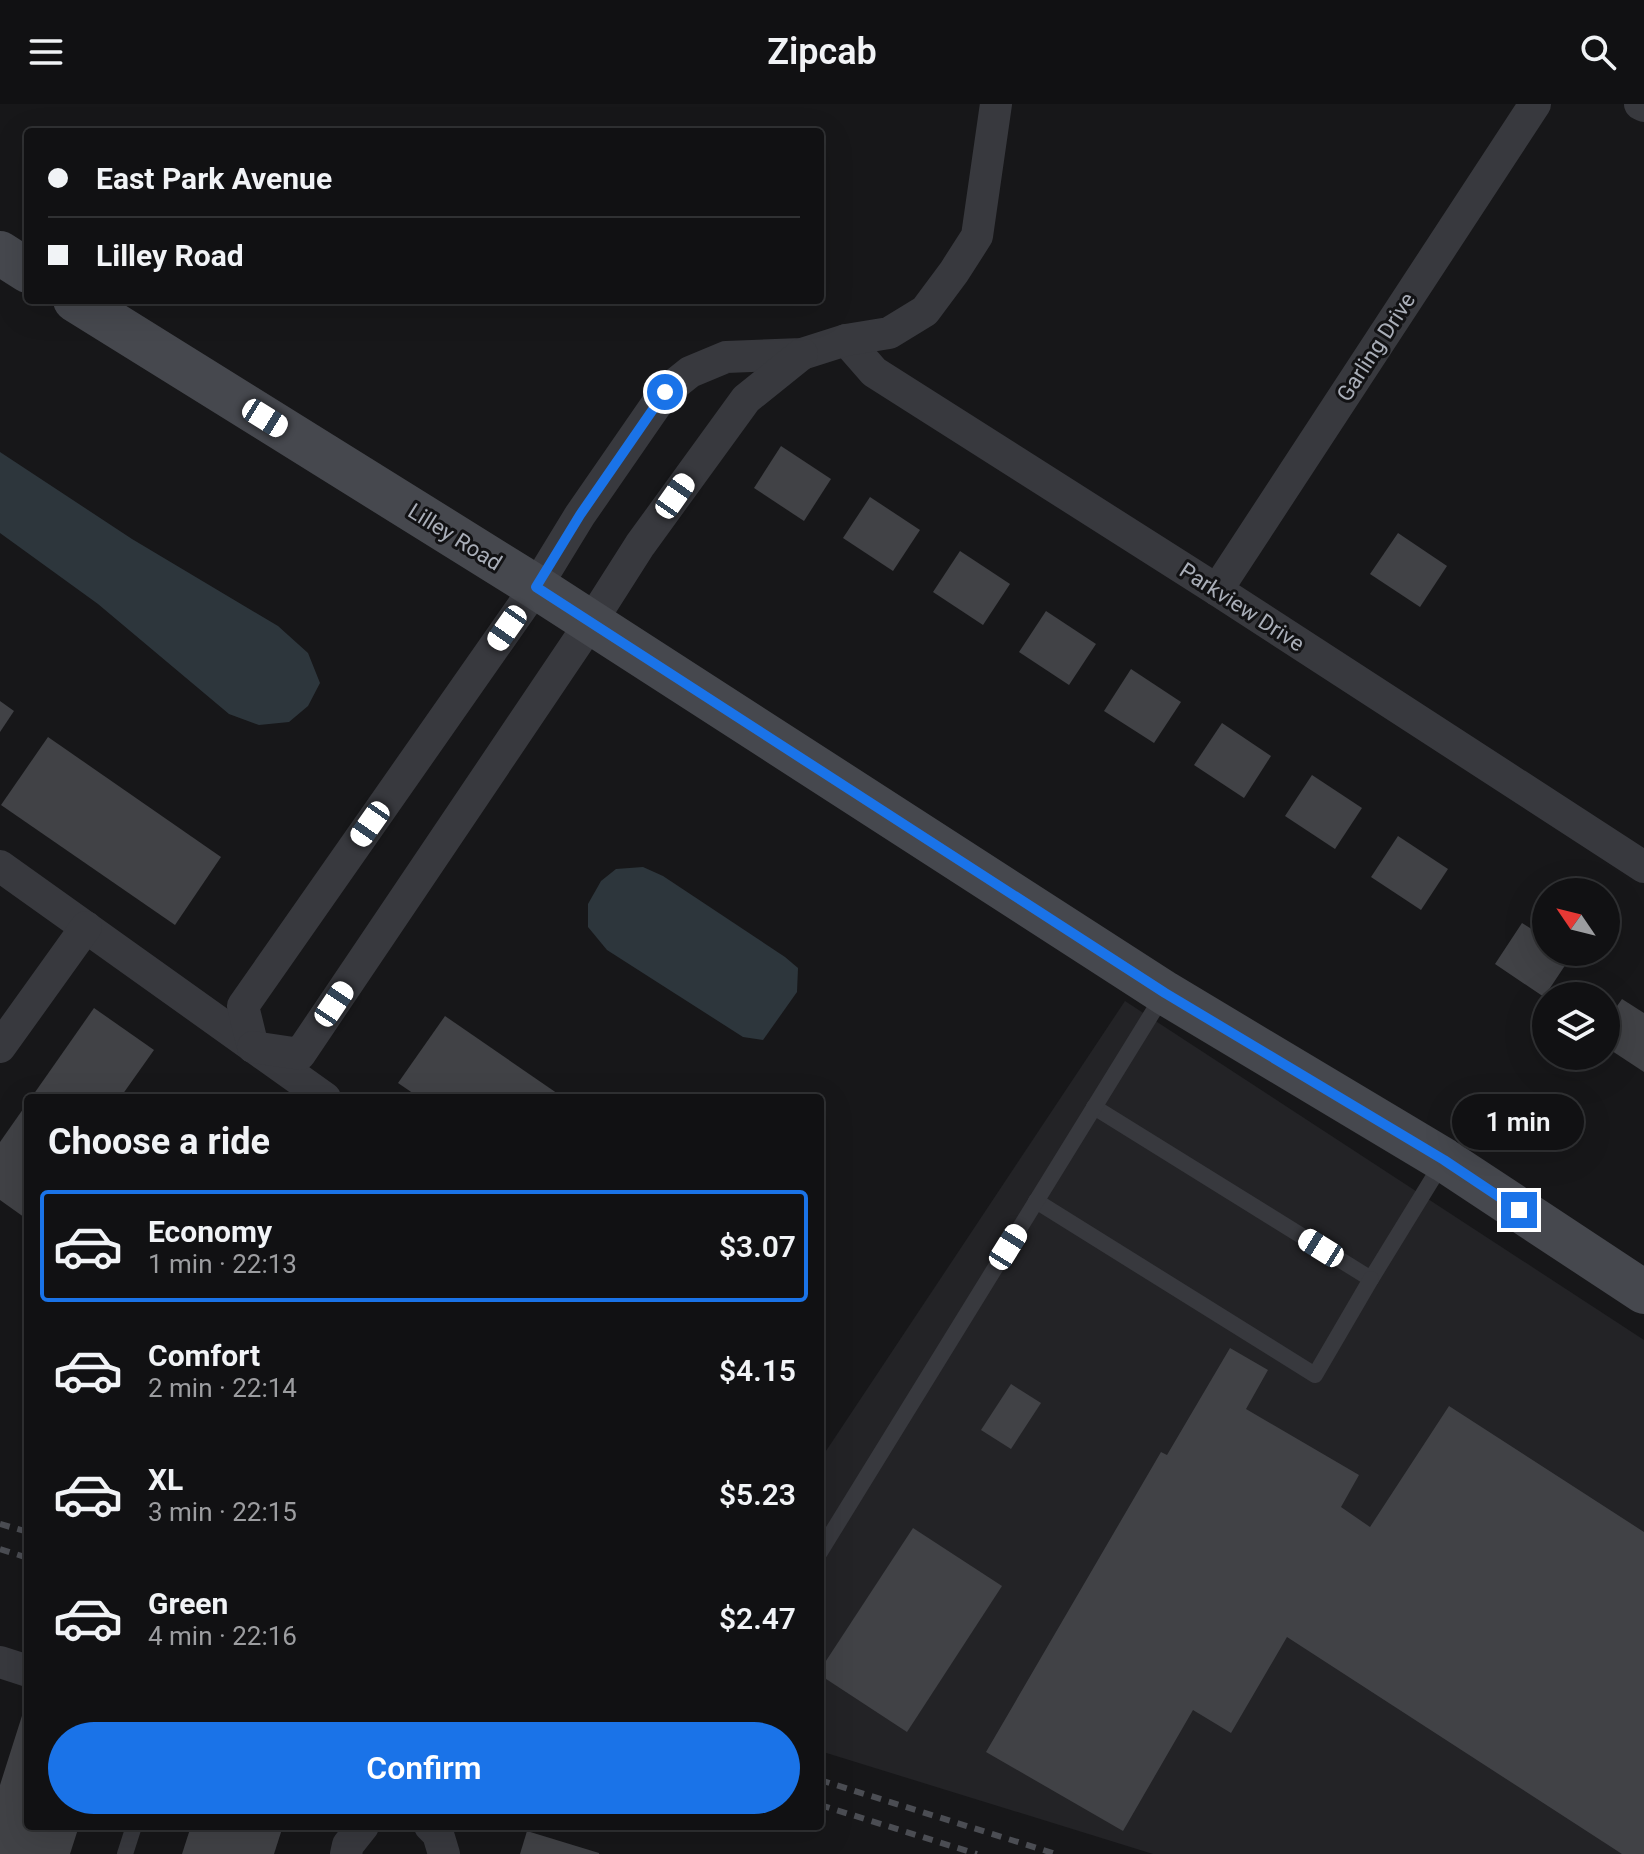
<!DOCTYPE html>
<meta charset="utf-8">
<style>
:root{--surface:#111113;--page:#1a1a1c;--text:#f1f3f6;--muted:#9c9da0;--line:#303133;--accent:#1a73e8}
body{margin:0;font-family:Roboto,sans-serif;background:var(--page);color:var(--text);height:100vh;display:flex;flex-direction:column;font-size:30px;white-space:nowrap}
*{box-sizing:border-box;margin:0}
p{font-size:26px;color:var(--muted)}
.icon{flex:none;width:44px;height:44px;fill:none;stroke:currentColor;stroke-width:2;stroke-linecap:round;stroke-linejoin:round}
.map{position:relative;flex:1;overflow:hidden}
.details{position:absolute;left:24px;top:990px;width:800px;height:736px;display:flex;flex-direction:column;background:var(--surface);border-radius:8px;box-shadow:0 8px 32px #0002,0 0 0 2px var(--line)}
.details>*{flex:none}
.top-card{position:absolute;left:24px;top:24px;width:800px;height:176px;border-radius:8px;box-shadow:0 8px 32px #0002,0 0 0 2px var(--line);display:grid;align-content:center;height:176px;padding:0 24px;background:var(--surface)}
.needle{width:52px;rotate:305deg}
.controls{position:absolute;left:1532px;top:774px;display:grid;gap:16px}
.controls a{display:grid;place-items:center;width:88px;height:88px;border-radius:50%;background:var(--surface);box-shadow:0 8px 32px #0002,0 0 0 2px var(--line);font-size:40px}
.end{position:absolute;width:36px;height:36px;margin:-18px;border:10px solid #1a73e8;background:#fff;box-shadow:0 0 0 4px #fff}
.from{border-radius:50%}
.bubble{position:absolute;height:56px;border-radius:28px;background:var(--surface);box-shadow:0 8px 32px #0002,0 0 0 2px var(--line);font-size:26px;font-weight:600;line-height:56px;text-align:center}
.car{position:absolute;width:24px;height:48px;margin:-24px -12px;border-radius:10px;box-shadow:0 0 6px 2px #0007;background:linear-gradient(#fff 24%,#345 0 40%,#fff 0 76%,#345 0 86%,#fff 0)}
.top-card b{display:flex;align-items:center;gap:28px;height:76px;font-size:30px}
.top-card b+b{border-top:2px solid var(--line)}
.top-card i{width:20px;height:20px;background:var(--text)}
ul{padding:0;list-style:none}
li{display:flex;align-items:center;gap:24px;height:112px;margin:0 16px 12px;padding:0 8px;border:4px solid transparent;border-radius:8px}
li div{flex:1}
li b{display:block;font-size:30px}
li em{font-style:normal;font-weight:600}
li.current{border-color:var(--accent)}
li>.icon{width:72px;height:72px;stroke-width:1.5}
h2{padding:0 24px;font-size:36px;line-height:96px}
.button{display:flex;gap:16px;margin-top:auto;padding:16px 24px}
.button a{flex:1;height:92px;border-radius:48px;background:var(--accent);color:#fff;font-size:32px;font-weight:600;line-height:92px;text-align:center}
header{display:flex;justify-content:space-between;align-items:center;height:104px;padding:0 24px;background:var(--surface);font-size:36px;font-weight:600}
.map>svg:first-child{display:block}
.built{fill:#232326}
.water{fill:#2d363c}
.building{fill:#414246}
.lines{fill:none;stroke-linecap:round;stroke-linejoin:round}
.lane{stroke:#38393e;stroke-width:16}
.street{stroke:#38393e;stroke-width:32}
.secondary{stroke:#46484e;stroke-width:44}
.rail{stroke:#4b4d53;stroke-width:6;stroke-dasharray:10 8;stroke-linecap:butt}
.route{stroke:#1a73e8;stroke-width:10}
.labels{text-anchor:middle;dominant-baseline:central;stroke-width:6;stroke-linejoin:round;paint-order:stroke}
.street-label{font-size:22px;fill:#a9aeb8;stroke:#121214}
</style>
<header><svg class="icon" aria-label="menu" viewBox="0 0 24 24"><path d="M4 6h16M4 12h16M4 18h16"/></svg>Zipcab<svg class="icon" aria-label="search" viewBox="0 0 24 24"><circle cx="10" cy="10" r="6"/><path d="M15 15l6 6"/></svg></header>
<div class="map">
<svg width="1644" height="1750" viewBox="0 0 1644 1750">
<rect width="100%" height="100%" fill="#171719"/>
<!-- built -->
<polygon class="built" points="1125,897 1644,1236 1644,1750 1153,1750 820,1647 820,1356"/>
<!-- water -->
<g class="water">
<polygon points="0,348 132,435 278,522 308,549 320,579 308,602 289,618 259,621 229,610 98,500 0,429"/>
<polygon points="643,763 663,772 785,853 798,864 797,888 763,936 743,933 607,846 588,823 588,800 601,777 616,765"/>
</g>
<!-- building -->
<g class="building">
<polygon points="781,342 831,375 804,417 754,384"/>
<polygon points="870,393 920,426 893,467 843,434"/>
<polygon points="1398,429 1447,462 1420,503 1370,470"/>
<polygon points="960,447 1010,480 983,521 933,488"/>
<polygon points="1046,507 1096,540 1069,581 1019,548"/>
<polygon points="1131,565 1181,598 1154,639 1104,607"/>
<polygon points="0,597 14,607 0,628"/>
<polygon points="1222,619 1271,652 1244,694 1194,661"/>
<polygon points="48,633 221,753 175,821 1,701"/>
<polygon points="1312,671 1362,704 1335,745 1285,712"/>
<polygon points="1398,732 1448,765 1421,806 1371,773"/>
<polygon points="1522,819 1546,834 1546,848 1567,848 1572,851 1544,893 1495,860"/>
<polygon points="1622,895 1644,909 1644,968 1606,943 1606,918"/>
<polygon points="94,904 154,946 120,994 31,994"/>
<polygon points="445,912 564,994 420,994 398,979"/>
<polygon points="28,998 28,1116 0,1096 0,1038"/>
<polygon points="1230,1244 1268,1266 1246,1305 1359,1371 1341,1403 1370,1423 1449,1302 1644,1428 1644,1750 1622,1750 1287,1533 1231,1629 1193,1606 1123,1727 986,1648 1161,1348 1167,1351"/>
<polygon points="1011,1280 1041,1299 1011,1345 981,1326"/>
<polygon points="913,1424 1002,1482 907,1628 820,1571 820,1566"/>
<polygon points="27,1596 28,1722 79,1722 70,1750 0,1750 0,1681"/>
<polygon points="191,1722 283,1722 274,1750 182,1750"/>
<polygon points="527,1727 599,1749 599,1750 520,1750"/>
</g>
<g class="lines">
<!-- lane -->
<g class="lane">
<polyline points="1094,1003 1371,1175 1444,1056"/>
<polyline points="1036,1097 1315,1271 1371,1175"/>
<polyline points="820,1448 1164,890"/>
<polyline points="125,1750 134,1722"/>
</g>
<!-- street -->
<g class="street">
<polyline points="1640,0 1644,2"/>
<polyline points="846,236 874,268 1217,486 1644,763"/>
<polyline points="1217,486 1535,0"/>
<polyline points="0,762 325,994"/>
<polyline points="0,943 86,823"/>
<polyline points="253,943 243,902 536,483 580,411 665,288 690,268 726,253 802,250 846,236 889,229 925,207 954,168 977,132 996,0"/>
<polyline points="253,943 300,950 591,518 640,441 746,295 802,250"/>
<polyline points="0,1558 28,1567"/>
<polyline points="430,1722 438,1730 444,1750"/>
<polyline points="346,1750 348,1741 363,1722"/>
</g>
<!-- secondary -->
<g class="secondary">
<polyline points="0,149 28,167"/>
<polyline points="75,196 536,483 1165,889 1444,1056 1644,1188"/>
</g>
<!-- rail -->
<g class="rail">
<polyline points="0,1420 28,1428"/>
<polyline points="0,1445 28,1454"/>
<polyline points="820,1676 1056,1750"/>
<polyline points="820,1701 977,1750"/>
</g>
</g>
<g class="lines">
<!-- route -->
<polyline class="route" points="665,288 580,411 536,483 1165,889 1444,1056 1519,1106"/>
</g>
<g class="labels">
<!-- street labels -->
<g class="street-label">
<text transform="translate(1376 243) rotate(-57)">Garling Drive</text>
<text transform="translate(455 433) rotate(32)">Lilley Road</text>
<text transform="translate(1242 503) rotate(33)">Parkview Drive</text>
</g>
</g>
</svg>
<div class="controls">
<a><svg class="needle" viewBox="-14 -14 28 28"><path d="M0-13l5 13h-10z" fill="#e53935"/><path d="M0 13l5-13h-10z" fill="#9c9da0"/></svg></a>
<a><svg class="icon" aria-label="layers" viewBox="0 0 24 24"><path d="M12 4l9 5-9 5-9-5zM3 14l9 5 9-5"/></svg></a>
</div>
<i class="end from" style="left:665px;top:288px"></i>
<i class="end" style="left:1519px;top:1106px"></i>
<div class="bubble" style="left:1452px;top:990px;width:132px">1 min</div>
<i class="car" style="left:265px;top:314px;rotate:122deg"></i>
<i class="car" style="left:675px;top:392px;rotate:35deg"></i>
<i class="car" style="left:507px;top:524px;rotate:215deg"></i>
<i class="car" style="left:370px;top:720px;rotate:215deg"></i>
<i class="car" style="left:334px;top:900px;rotate:34deg"></i>
<i class="car" style="left:1008px;top:1143px;rotate:32deg"></i>
<i class="car" style="left:1321px;top:1144px;rotate:302deg"></i>
<div class="top-card">
<b><i class="from"></i>East Park Avenue</b>
<b><i></i>Lilley Road</b>
</div>
<section class="details">
<h2>Choose a ride</h2>
<ul>
<li class="current"><svg class="icon" aria-label="car" viewBox="0 0 24 24"><path d="M5 17H2v-5l4-1 3-4h7l3 4 3 1v5h-3M9 17h6M6 11h13"/><circle cx="7" cy="17" r="2"/><circle cx="17" cy="17" r="2"/></svg><div><b>Economy</b><p>1 min · 22:13</p></div><em>$3.07</em></li>
<li><svg class="icon" aria-label="car" viewBox="0 0 24 24"><path d="M5 17H2v-5l4-1 3-4h7l3 4 3 1v5h-3M9 17h6M6 11h13"/><circle cx="7" cy="17" r="2"/><circle cx="17" cy="17" r="2"/></svg><div><b>Comfort</b><p>2 min · 22:14</p></div><em>$4.15</em></li>
<li><svg class="icon" aria-label="car" viewBox="0 0 24 24"><path d="M5 17H2v-5l4-1 3-4h7l3 4 3 1v5h-3M9 17h6M6 11h13"/><circle cx="7" cy="17" r="2"/><circle cx="17" cy="17" r="2"/></svg><div><b>XL</b><p>3 min · 22:15</p></div><em>$5.23</em></li>
<li><svg class="icon" aria-label="car" viewBox="0 0 24 24"><path d="M5 17H2v-5l4-1 3-4h7l3 4 3 1v5h-3M9 17h6M6 11h13"/><circle cx="7" cy="17" r="2"/><circle cx="17" cy="17" r="2"/></svg><div><b>Green</b><p>4 min · 22:16</p></div><em>$2.47</em></li>
</ul>
<div class="button"><a>Confirm</a></div>
</section>
</div>
